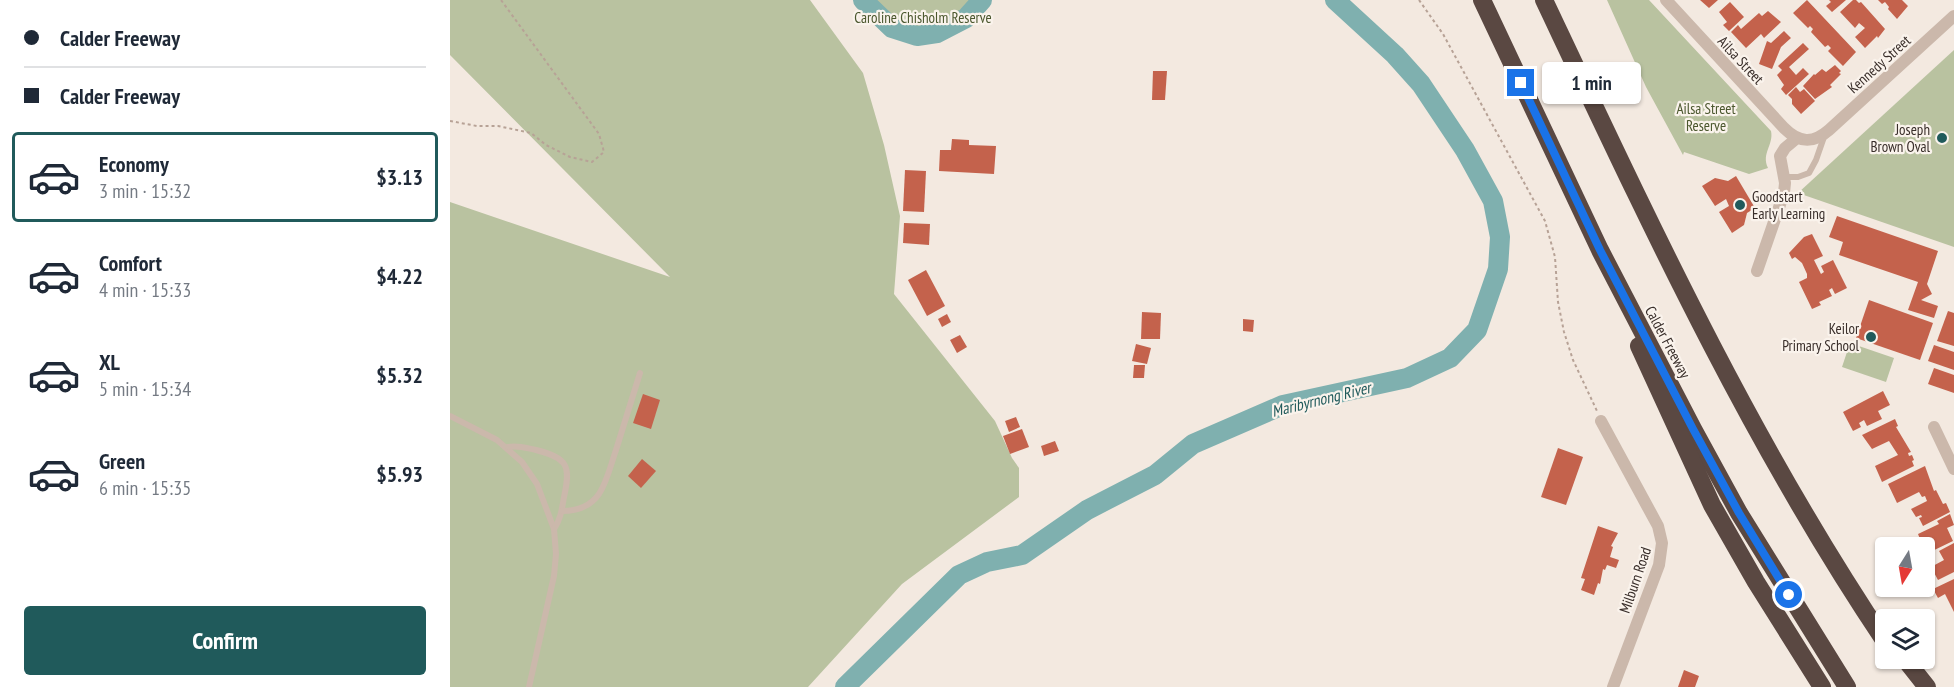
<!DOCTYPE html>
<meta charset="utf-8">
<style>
:root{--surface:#fff;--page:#f6f6f7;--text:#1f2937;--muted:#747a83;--line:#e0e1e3;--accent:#205a5b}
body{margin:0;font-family:"PT Sans Narrow",sans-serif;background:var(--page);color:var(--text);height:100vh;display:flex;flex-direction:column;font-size:22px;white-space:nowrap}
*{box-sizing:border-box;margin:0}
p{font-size:20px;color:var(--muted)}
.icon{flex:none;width:33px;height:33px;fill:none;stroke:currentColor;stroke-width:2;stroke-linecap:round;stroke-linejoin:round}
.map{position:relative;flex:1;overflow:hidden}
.drawer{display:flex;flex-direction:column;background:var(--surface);width:450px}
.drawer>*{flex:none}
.top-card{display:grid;align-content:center;height:132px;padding:0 24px;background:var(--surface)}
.needle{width:39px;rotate:191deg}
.tools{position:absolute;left:1425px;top:537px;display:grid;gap:12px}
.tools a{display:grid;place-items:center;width:60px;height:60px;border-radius:6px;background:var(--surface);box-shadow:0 2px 4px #0004;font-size:30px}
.end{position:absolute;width:27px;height:27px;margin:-14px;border:8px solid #1a73e8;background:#fff;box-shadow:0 0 0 3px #fff}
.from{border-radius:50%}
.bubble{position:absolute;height:42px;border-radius:6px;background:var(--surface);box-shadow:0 2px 4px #0004;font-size:20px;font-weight:700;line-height:42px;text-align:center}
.top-card b{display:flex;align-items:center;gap:21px;height:57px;font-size:22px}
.top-card b+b{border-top:2px solid var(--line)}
.top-card i{width:15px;height:15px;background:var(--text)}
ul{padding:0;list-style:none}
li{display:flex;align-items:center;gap:18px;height:90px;margin:0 12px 9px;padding:0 12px;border:3px solid transparent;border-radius:6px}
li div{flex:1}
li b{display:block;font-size:22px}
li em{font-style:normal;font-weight:700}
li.active{border-color:var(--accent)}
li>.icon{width:54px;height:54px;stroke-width:1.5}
.cta{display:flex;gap:12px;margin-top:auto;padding:12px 24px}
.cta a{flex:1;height:69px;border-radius:6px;background:var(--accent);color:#fff;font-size:24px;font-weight:700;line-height:69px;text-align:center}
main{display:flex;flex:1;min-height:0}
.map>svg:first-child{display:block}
.green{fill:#b9c2a0}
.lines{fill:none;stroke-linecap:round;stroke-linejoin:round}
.river{stroke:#7fb0af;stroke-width:20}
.building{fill:#c4624c}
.path{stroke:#b7a296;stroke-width:2;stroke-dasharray:3 3;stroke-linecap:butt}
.lane{stroke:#cbb8ab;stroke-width:6}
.street{stroke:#cbb8ab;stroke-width:12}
.highway{stroke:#5a4842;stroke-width:18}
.route{stroke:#1a73e8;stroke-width:8}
.poi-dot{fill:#205a5b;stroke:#faf3ec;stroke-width:2}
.labels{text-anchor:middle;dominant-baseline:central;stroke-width:4.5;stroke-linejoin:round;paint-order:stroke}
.park-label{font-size:15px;fill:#4b572e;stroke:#faf3ec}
.street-label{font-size:15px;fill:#392e2a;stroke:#faf3ec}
.poi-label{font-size:15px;fill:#392e2a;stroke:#faf3ec;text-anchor:end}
.water-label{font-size:16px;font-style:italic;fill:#205a5b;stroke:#faf3ec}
</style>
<main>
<section class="drawer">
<div class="top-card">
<b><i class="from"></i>Calder Freeway</b>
<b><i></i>Calder Freeway</b>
</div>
<ul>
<li class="active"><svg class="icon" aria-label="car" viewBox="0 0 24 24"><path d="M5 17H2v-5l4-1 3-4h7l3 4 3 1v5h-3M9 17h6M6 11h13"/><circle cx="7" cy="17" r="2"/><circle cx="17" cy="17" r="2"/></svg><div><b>Economy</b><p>3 min · 15:32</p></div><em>$3.13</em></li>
<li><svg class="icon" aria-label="car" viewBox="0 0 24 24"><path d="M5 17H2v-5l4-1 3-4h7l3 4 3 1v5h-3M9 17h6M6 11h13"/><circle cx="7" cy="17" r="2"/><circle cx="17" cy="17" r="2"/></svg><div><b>Comfort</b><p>4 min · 15:33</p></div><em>$4.22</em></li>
<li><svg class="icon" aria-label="car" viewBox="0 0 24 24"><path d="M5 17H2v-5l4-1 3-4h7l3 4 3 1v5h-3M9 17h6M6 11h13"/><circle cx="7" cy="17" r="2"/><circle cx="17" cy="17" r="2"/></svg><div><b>XL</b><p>5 min · 15:34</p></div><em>$5.32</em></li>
<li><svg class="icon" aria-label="car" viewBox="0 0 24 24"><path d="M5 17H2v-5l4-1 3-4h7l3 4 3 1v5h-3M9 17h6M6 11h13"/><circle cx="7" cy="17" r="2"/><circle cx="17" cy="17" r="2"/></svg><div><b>Green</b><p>6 min · 15:35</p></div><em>$5.93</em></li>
</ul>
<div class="cta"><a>Confirm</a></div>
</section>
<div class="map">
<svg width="1504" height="687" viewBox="0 0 1504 687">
<rect width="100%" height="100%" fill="#f3e9e0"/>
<!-- green -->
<g class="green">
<polygon points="0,0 360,0 413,73 434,145 450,216 444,294 545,421 562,458 569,468 569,497 452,584 358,687 0,687 0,202 220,277 0,55"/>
<polygon points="413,0 532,0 516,18 487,33 467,36 442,28"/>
<path d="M1157 0H1199L1321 131C1324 145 1311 153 1318 168L1299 174 1234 152 1233 155 1196 87Z"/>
<polygon points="1504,50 1504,247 1348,193"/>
<polygon points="1400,343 1444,358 1436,382 1392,367"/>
</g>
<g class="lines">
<!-- river -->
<g class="river">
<polyline points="413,0 442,28 467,36 487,33 516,18 532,0"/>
<polyline points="395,687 509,575 537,562 572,555 637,510 705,475 743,444 833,405 957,378 1000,358 1027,330 1048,269 1050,237 1043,201 1015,150 971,84 945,55 885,0"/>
</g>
</g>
<!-- building -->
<g class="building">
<polygon points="1250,0 1268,0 1259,8"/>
<polygon points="1357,0 1406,52 1393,66 1378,51 1381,48 1378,45 1375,47 1361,32 1363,29 1360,26 1358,28 1343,13"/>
<polygon points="1379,0 1396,0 1382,12 1376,6 1381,2"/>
<polygon points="1403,0 1406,0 1409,3 1411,2 1435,29 1428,38 1427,36 1415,48 1405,37 1415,28 1409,23 1405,28 1390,12"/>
<polygon points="1428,0 1452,0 1458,6 1447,19 1438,9 1439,7 1435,2 1432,4"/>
<polygon points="1280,2 1294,17 1279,31 1273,25 1277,22 1269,12"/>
<polygon points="1318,11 1331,22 1314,38 1311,34 1296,48 1281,32 1288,25 1291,29 1309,13 1312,16"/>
<polygon points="1334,31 1341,38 1331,47 1322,69 1309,64 1317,41 1321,43"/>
<polygon points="1353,43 1359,49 1339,67 1346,75 1353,68 1359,74 1336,95 1331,89 1334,85 1327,75 1332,70 1328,66"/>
<polygon points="1385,65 1391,71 1389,73 1391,74 1380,85 1382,87 1365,99 1353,86 1364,74 1365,75 1372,69 1376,72"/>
<polygon points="703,71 717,71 715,100 702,100"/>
<polygon points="1346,87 1350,92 1354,89 1365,101 1351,114 1342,104 1342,99 1338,95"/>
<polygon points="502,139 519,140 519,145 546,146 544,174 489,171 490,150 501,150"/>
<polygon points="455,170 476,171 474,212 453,211"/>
<polygon points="1286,176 1305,208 1297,213 1294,225 1282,233 1269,212 1279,206 1276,199 1265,206 1252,186 1265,178 1278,181"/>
<polygon points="1387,216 1488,251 1477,284 1482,294 1471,300 1488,306 1484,318 1458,310 1468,282 1389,255 1393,242 1379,237"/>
<polygon points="454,223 480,224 479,245 453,243"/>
<polygon points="1362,234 1373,256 1364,260 1371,274 1374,272 1371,266 1383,260 1397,288 1385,294 1382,288 1379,290 1382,296 1369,302 1371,305 1362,309 1349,282 1357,278 1357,274 1352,263 1345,257 1342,259 1339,253 1354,237"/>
<polygon points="476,270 495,306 477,316 458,280"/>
<polygon points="1419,300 1483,323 1470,360 1406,338"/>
<polygon points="1498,311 1504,313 1504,346 1487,341"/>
<polygon points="692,312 711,313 710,339 691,339"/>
<polygon points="497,314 501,322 492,327 488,319"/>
<polygon points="793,319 804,320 803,332 793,331"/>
<polygon points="510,335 517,347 507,353 500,340"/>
<polygon points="686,344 701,348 697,364 682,361"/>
<polygon points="1484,345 1504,352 1504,370 1478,361"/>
<polygon points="684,365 695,365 694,378 683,378"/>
<polygon points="1484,368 1504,375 1504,393 1478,384"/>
<polygon points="1433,391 1440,405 1428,411 1432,419 1417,426 1414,420 1409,423 1411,427 1403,431 1393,412"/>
<polygon points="193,394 210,400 201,429 183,423"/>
<polygon points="566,417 570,427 559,432 555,421"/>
<polygon points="1445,419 1448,426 1446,427 1461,452 1458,453 1459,456 1462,455 1464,460 1462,461 1464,466 1432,482 1425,466 1448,455 1439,441 1422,449 1412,435"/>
<polygon points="572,429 579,447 560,454 553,436"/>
<polygon points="605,441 609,451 594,456 591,446"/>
<polygon points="1108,448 1133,457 1116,505 1091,497"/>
<polygon points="192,459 206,471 191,488 178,476"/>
<polygon points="1475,466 1484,491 1486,490 1493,504 1496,503 1500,512 1473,526 1469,518 1472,517 1471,515 1466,517 1461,509 1477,501 1475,496 1472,497 1469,492 1447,503 1438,484"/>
<polygon points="1500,514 1504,525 1497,528 1503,541 1474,555 1474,548 1464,548 1472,544 1468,534 1489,524 1487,521"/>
<polygon points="1148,526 1168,533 1161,546 1163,547 1160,557 1169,560 1166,568 1157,565 1155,570 1153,569 1150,584 1148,583 1144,595 1131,590 1135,579 1131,578"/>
<polygon points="1504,543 1504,572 1488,580 1481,567 1494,560 1489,551"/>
<polygon points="1504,579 1504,612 1495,594 1488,598 1483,589"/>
<polygon points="1234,670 1249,676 1245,687 1228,687"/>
</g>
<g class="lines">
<!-- path -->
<g class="path">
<polyline points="969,0 993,34 1095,221 1105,257 1108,302 1114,332 1123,360 1147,411"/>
<polyline points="0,121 27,126 48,126 81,133 96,145 120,157 142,162 154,152 149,134 51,0"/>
</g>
<!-- lane -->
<g class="lane">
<polyline points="1334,177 1348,177 1359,173 1366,160 1374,137"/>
<polyline points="0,416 47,440 72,462 87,484 104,529 106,554 104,576 79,687"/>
<path d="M58 447C68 445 76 448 86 450 118 458 121 466 114 497 112 508 111 519 104 529"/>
<path d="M112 511C126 511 140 507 149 494 157 482 161 464 166 450 174 424 182 399 190 373"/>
</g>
<!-- street -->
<g class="street">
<path d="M1216 0 1334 128C1349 143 1363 144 1379 130L1504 16"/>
<polyline points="1307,271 1334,193 1335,183 1330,156 1335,148 1347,138"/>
<polyline points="1151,421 1208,526 1212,543 1209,565 1163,687"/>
<polyline points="1484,427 1504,469"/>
</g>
<!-- highway -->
<g class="highway">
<polyline points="1032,0 1150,250 1243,429 1289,513 1397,687"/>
<path d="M1094 0C1198 220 1300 441 1436 643"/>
<polyline points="1189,346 1262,505 1306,582 1372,687"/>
<polyline points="1454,658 1477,687"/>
</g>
</g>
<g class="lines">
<!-- route -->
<polyline class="route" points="1071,83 1150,250 1243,429 1289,513 1339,595"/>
</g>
<!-- markers -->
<g class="poi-dot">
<circle cx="1492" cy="138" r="6"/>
<circle cx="1290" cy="205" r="6"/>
<circle cx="1421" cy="337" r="6"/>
</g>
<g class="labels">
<!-- park labels -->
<g class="park-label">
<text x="473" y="17">Caroline Chisholm Reserve</text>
<text x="1256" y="108">Ailsa Street<tspan x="1256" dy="17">Reserve</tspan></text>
</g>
<!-- street labels -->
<g class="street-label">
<text transform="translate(1291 60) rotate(47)">Ailsa Street</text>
<text transform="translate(1429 64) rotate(-42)">Kennedy Street</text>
<text transform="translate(1218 342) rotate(62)">Calder Freeway</text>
<text transform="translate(1185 580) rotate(-71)">Milburn Road</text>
</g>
<!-- poi labels -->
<g class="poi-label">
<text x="1480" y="129">Joseph<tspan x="1480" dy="17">Brown Oval</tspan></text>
<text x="1302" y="196" text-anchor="start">Goodstart<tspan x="1302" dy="17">Early Learning</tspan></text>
<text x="1409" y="328">Keilor<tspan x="1409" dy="17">Primary School</tspan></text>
</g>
<!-- water labels -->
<g class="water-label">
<text transform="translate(871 399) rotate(-14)">Maribyrnong River</text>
</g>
</g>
</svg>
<div class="tools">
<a><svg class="needle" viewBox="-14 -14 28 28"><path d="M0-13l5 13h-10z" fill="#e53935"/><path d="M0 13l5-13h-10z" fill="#747a83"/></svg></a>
<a><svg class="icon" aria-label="layers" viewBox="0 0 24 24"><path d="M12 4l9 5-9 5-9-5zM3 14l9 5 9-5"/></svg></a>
</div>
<i class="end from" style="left:1339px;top:595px"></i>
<i class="end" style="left:1071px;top:83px"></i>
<div class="bubble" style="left:1092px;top:62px;width:99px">1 min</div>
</div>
</main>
